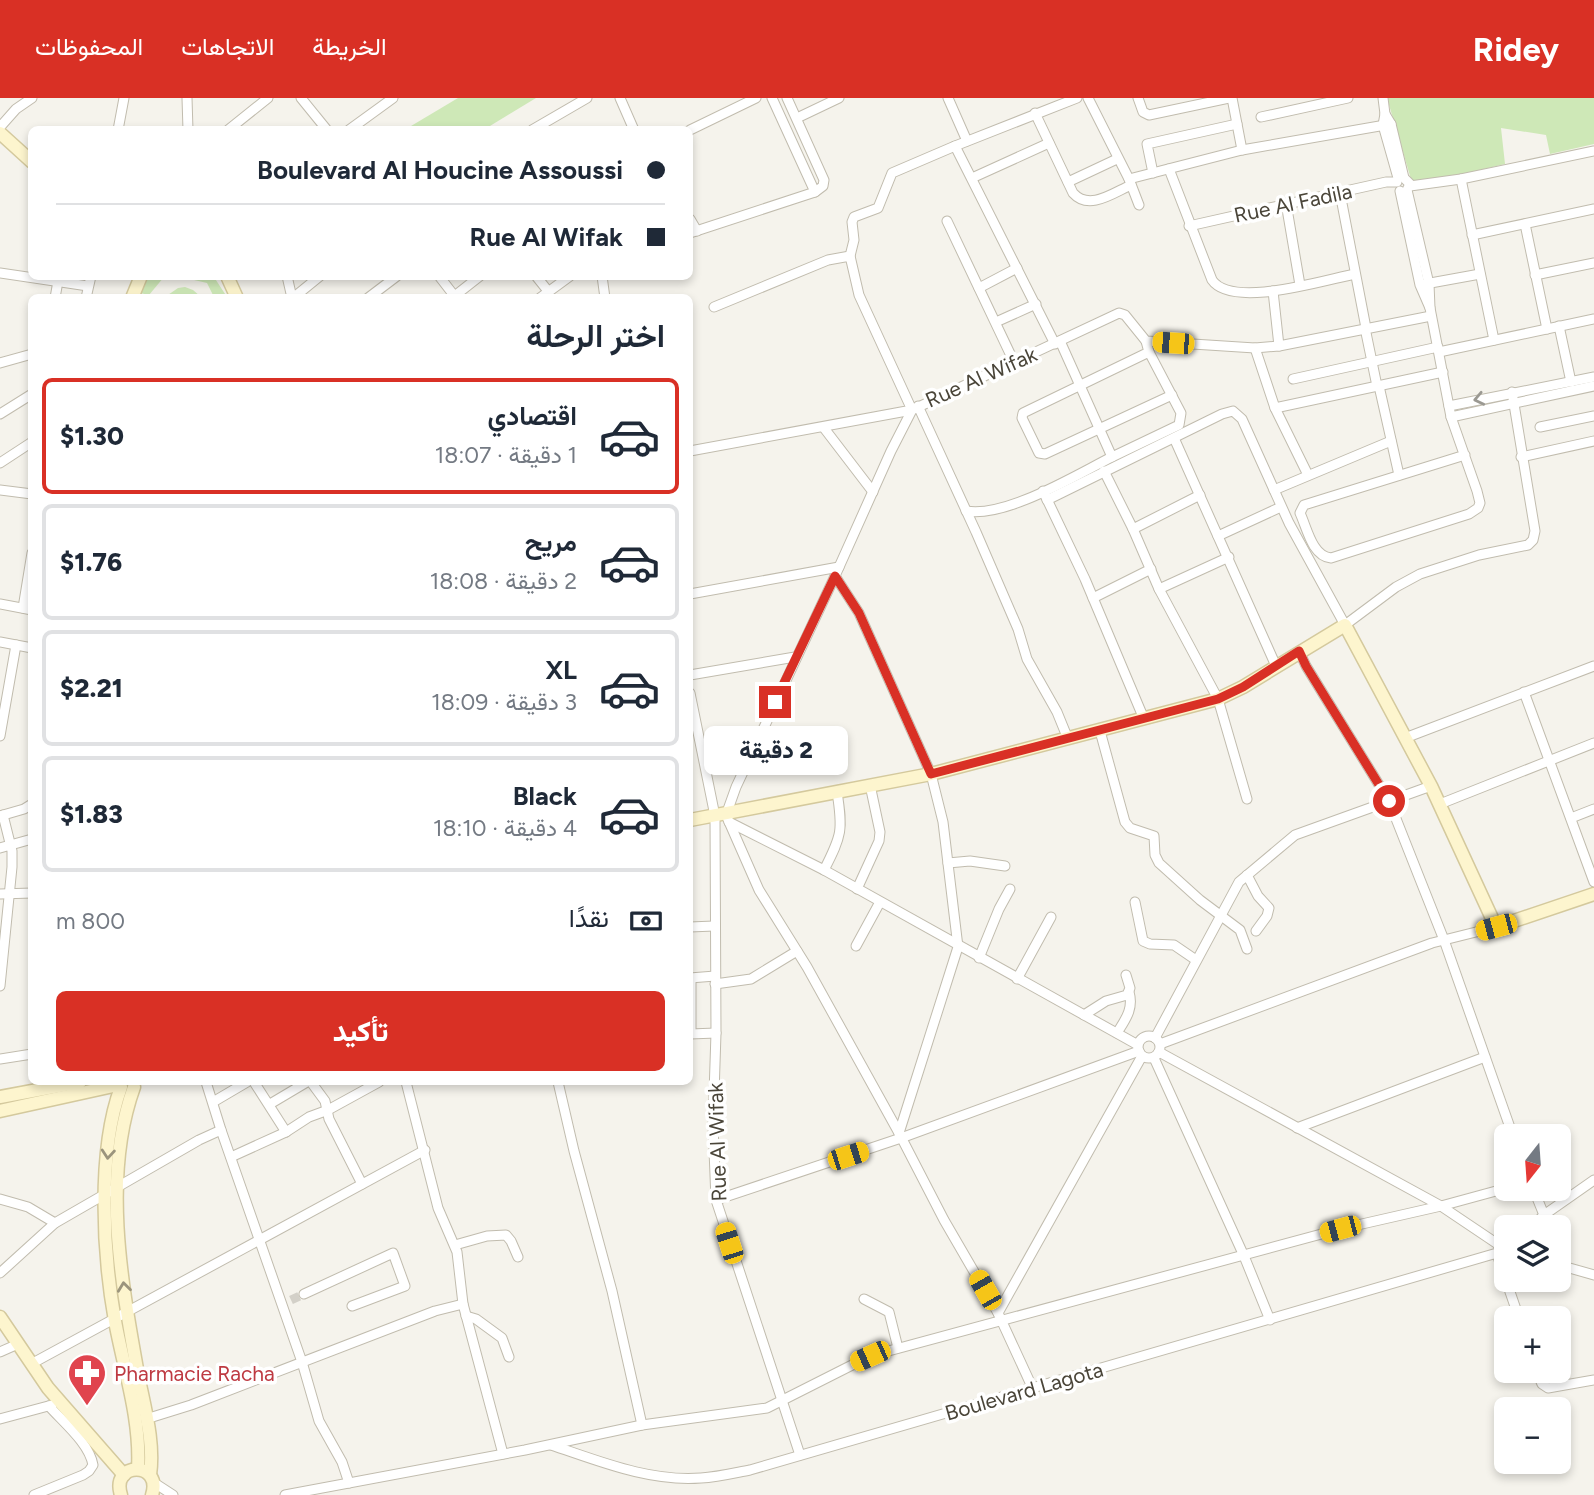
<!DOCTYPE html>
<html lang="ar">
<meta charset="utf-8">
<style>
:root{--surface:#fff;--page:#f6f6f7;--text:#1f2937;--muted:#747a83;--line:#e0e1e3;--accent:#d93025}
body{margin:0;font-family:Figtree,Vazirmatn,sans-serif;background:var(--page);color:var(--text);direction:rtl;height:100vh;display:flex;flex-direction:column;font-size:26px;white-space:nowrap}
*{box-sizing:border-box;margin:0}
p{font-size:23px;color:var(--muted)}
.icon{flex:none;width:38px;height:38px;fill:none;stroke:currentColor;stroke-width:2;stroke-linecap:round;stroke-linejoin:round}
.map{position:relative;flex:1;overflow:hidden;direction:ltr}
.side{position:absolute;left:28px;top:196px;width:665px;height:791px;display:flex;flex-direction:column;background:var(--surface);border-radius:10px;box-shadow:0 4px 10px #0003;direction:rtl}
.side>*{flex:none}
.top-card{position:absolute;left:28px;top:28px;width:665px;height:154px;border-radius:10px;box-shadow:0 4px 10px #0003;direction:rtl;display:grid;align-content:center;height:154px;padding:0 28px;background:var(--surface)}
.needle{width:46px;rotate:197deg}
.fabs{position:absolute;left:1494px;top:1026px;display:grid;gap:14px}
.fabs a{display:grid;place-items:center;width:77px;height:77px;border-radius:10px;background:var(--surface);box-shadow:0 4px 10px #0003;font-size:35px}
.end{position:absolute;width:32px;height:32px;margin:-16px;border:9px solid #d93025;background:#fff;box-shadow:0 0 0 4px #fff}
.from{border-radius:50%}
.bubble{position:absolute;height:49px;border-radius:10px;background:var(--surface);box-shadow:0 4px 10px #0003;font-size:23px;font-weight:800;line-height:49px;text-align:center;direction:rtl}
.car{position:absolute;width:21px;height:42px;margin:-21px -10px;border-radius:9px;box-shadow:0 0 5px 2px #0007;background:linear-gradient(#f5c518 24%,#345 0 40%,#f5c518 0 76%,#345 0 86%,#f5c518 0)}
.top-card b{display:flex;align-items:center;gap:24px;height:66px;font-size:26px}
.top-card b+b{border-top:2px solid var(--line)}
.top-card i{width:18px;height:18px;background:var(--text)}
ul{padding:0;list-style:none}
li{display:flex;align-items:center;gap:21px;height:116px;margin:0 14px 10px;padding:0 14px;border:4px solid var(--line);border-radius:10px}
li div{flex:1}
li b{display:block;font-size:26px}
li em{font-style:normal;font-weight:800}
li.current{border-color:var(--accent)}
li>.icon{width:63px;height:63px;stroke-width:1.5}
h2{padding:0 28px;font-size:32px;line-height:84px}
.pay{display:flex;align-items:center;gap:18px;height:77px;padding:0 28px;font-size:26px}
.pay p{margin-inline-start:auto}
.cta{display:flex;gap:14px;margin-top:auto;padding:14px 28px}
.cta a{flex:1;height:80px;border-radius:10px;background:var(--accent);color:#fff;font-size:28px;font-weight:800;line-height:80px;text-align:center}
header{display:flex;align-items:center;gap:42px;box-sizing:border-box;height:98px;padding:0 35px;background:var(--accent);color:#fff}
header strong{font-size:33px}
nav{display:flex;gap:38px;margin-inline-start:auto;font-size:24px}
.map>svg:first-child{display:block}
.green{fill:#cee8b7}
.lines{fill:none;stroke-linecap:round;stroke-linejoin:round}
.street-tunnel{stroke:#d3d0c8;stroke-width:9;stroke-dasharray:9 4.5;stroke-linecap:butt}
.street-casing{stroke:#c1bcae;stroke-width:11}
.secondary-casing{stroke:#d4c99d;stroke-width:15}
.street{stroke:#fff;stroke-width:9}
.secondary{stroke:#fdf5ce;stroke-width:12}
.oneway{stroke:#9b9992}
.oneway2{stroke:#9b947c}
.route{stroke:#d93025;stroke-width:9}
.labels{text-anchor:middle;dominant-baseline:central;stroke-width:7;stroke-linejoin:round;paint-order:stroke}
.street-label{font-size:21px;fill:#4a4539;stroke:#fff}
.health-label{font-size:21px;fill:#be3a42;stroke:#fff;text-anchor:start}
</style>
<header>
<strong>Ridey</strong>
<nav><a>الخريطة</a><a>الاتجاهات</a><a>المحفوظات</a></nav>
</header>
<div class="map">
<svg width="1594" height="1397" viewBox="0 0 1594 1397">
<rect width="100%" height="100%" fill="#f5f3ec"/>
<!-- green -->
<g class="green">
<polygon points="458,0 536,0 485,31 406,31"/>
<polygon points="1387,0 1594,0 1594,46 1550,56 1546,37 1501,30 1505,66 1413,88"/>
<polygon points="145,179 164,179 149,197 140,195"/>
<polygon points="181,179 214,179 227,199 214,199 207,185"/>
<polygon points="185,189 193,192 201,199 165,199 178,190"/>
</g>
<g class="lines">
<!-- street-tunnel -->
<polyline class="street-tunnel" points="291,1202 304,1196"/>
<defs>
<g id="street">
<polyline points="187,0 188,32"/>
<polyline points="301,0 327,32"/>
<polyline points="620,0 634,32"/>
<polyline points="772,0 815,94"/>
<polyline points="948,0 967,43"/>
<polyline points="1088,0 1129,81 1139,107"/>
<polyline points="1138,0 1143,14 1149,17 1229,0"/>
<polyline points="1232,0 1242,52"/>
<polyline points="1383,0 1385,16 1383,27 1398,80"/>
<path d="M1035 15 1073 95C1089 113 1113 95 1131 87"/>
<path d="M1385 16 1391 26 1404 80 1410 86 1407 92 1429 186 1430 210 1451 319 1477 393 1480 405 1478 410 1469 416 1331 460C1312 458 1307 430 1300 415L1304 407 1465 357"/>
<polyline points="1261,19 1348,0"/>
<polyline points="797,20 839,0"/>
<polyline points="0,29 16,11 32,0"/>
<polyline points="118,32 124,0"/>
<polyline points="228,32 268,0"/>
<polyline points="349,32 393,0"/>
<polyline points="532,32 587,0"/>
<polyline points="690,32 756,0"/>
<path d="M1169 71 1212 182C1232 211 1324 182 1355 176"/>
<polyline points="1153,75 1147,46 1237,26"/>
<polyline points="972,80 1049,45"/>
<polyline points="1129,81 1242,52 1391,26"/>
<polyline points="1461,81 1494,242"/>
<polyline points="1068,84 1117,61"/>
<polyline points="1410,88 1461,81 1594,53"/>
<polyline points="1400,93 1420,187 1430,210"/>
<polyline points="1340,95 1366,230"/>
<polyline points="1286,105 1300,187"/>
<polyline points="690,121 697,133"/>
<polyline points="947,123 1014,264"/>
<polyline points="1525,126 1547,231"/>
<polyline points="1189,128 1386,84 1397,84"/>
<polyline points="690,135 815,94 823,88 824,82 787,0"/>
<polyline points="1472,137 1594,111"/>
<polyline points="850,158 854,142 852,124 854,119 878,110 892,75 955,48"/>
<polyline points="0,175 88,188"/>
<polyline points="1535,177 1594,165"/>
<polyline points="287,178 292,200"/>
<polyline points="439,178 456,200"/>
<polyline points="536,178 548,193"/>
<polyline points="602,178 605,200"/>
<polyline points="1425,186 1480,176"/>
<polyline points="979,190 1017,170"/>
<polyline points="1273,193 1279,248"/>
<polyline points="55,200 58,183"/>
<polyline points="86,200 91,178"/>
<polyline points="293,200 320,178"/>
<polyline points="368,200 397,178"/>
<polyline points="452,200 480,178"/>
<polyline points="540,200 570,178"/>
<polyline points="996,224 1036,206"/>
<polyline points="1559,228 1571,284"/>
<polyline points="1365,230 1377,288"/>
<polyline points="1060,243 1112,359 1179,327 1181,315 1149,254"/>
<polyline points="1146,243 1149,254 1023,315 1022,320 1039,355 1045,356 1172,297"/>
<polyline points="1055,246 955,48 1077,0"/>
<polyline points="1255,250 1275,310 1308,377"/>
<polyline points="1439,254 1594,221"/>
<polyline points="0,265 32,256"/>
<polyline points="1293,281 1438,249"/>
<polyline points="1379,288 1399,377"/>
<polyline points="918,308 976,434 1018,531 1027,561 1057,614 1068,641"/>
<polyline points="1449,308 1594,279"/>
<polyline points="1275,310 1443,274"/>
<polyline points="0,316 32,296"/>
<polyline points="1451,319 1594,288"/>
<polyline points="1540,329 1594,318"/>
<polyline points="824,330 873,394"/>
<polyline points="1174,340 1276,568"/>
<polyline points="690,353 912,312 859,197 850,158 828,162 714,209"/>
<polyline points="1521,359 1594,343"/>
<polyline points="0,365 32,344"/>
<polyline points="1104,373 1133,431 1200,397"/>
<polyline points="0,392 32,396"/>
<polyline points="1274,392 1391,343"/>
<polyline points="1043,393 1085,481 1144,621"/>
<polyline points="1047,402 1222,316 1233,313 1242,321 1289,425 1345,527 1396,489 1420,476 1479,457 1528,447 1533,442 1535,433 1512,294"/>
<path d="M966 413C1006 420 1076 377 1112 359"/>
<polyline points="1133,431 1159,491 1218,601 1247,701"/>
<polyline points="1218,438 1281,409"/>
<polyline points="835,478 859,515 931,676 943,724 958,849 899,1035"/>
<polyline points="1159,491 1229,459"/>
<polyline points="690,496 839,469"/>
<polyline points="1093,500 1151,471"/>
<polyline points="0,506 32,512"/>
<polyline points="23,510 32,455"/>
<polyline points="0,544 32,550"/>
<polyline points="1299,553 1306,568 1389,703 1444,842 1513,1038"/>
<polyline points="690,577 795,559"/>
<polyline points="1524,594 1594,784"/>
<polyline points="690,595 715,718 716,935 713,1027 716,1102 800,1357"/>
<polyline points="1100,633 1125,724 1130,730 1154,738 1155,757 1159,765 1200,802 1240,832 1247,851"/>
<polyline points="0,638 16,547"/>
<polyline points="1405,640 1594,568"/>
<polyline points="1440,706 1594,645"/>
<polyline points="0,718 24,711 32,706"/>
<polyline points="1571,720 1594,711"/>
<polyline points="729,724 824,772 1138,947"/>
<polyline points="0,750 32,741"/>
<polyline points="948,765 970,763 1005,768"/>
<path d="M824 772C842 737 843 732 837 694"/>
<polyline points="1247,777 1258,798 1269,810 1267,818 1256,833"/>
<polyline points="857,791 879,743 880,734 870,687"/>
<polyline points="0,796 32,795"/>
<polyline points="1135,804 1143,843 1150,846 1174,847 1196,862"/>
<polyline points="690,829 714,828"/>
<polyline points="856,848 880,804"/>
<polyline points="979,860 999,811 1010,791"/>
<polyline points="690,880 715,878"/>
<polyline points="691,880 691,936"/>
<polyline points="1017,881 1051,819"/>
<polyline points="715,886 751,881 797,853"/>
<polyline points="0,888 12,769 12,753 3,717"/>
<polyline points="1084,917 1106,903 1127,897 1130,890 1126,877"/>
<path d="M1117 935C1125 922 1134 911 1129 894"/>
<polyline points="690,936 716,935"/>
<circle cx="1149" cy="949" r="11"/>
<polyline points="1155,940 1239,784 1295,737 1431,688"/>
<polyline points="1160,946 1432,845 1496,829"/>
<polyline points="1159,954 1441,1108 1499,1147"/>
<polyline points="1154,960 1244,1158 1270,1222"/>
<polyline points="0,961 32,956"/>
<polyline points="206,984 221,1032 302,1264 319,1323 342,1364 349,1385"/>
<polyline points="254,984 286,1034"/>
<polyline points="311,984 325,1003 329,1021 362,1086"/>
<polyline points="406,984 438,1110 457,1154 463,1206 503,1356"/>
<polyline points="558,984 574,1053 612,1193 642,1327"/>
<polyline points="213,1004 247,984"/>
<polyline points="270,1006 307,984"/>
<polyline points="1297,1030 1485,959"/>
<polyline points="231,1059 286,1034 309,1019 328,1012 379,984"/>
<polyline points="1533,1090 1544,1117"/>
<polyline points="0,1101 28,1109 55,1125"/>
<polyline points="716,1102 901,1040 1139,953"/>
<polyline points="1532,1129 1544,1117 1594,1082"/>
<polyline points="455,1147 487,1138 506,1137 511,1143 518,1159"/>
<polyline points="1498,1159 1519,1220"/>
<polyline points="1559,1167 1594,1177"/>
<polyline points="0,1175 55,1125 199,1042 221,1032"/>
<polyline points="304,1196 393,1155 405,1188 352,1208"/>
<polyline points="864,1201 889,1214 898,1250"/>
<polyline points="998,1215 1142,958"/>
<polyline points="466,1218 476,1221 502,1240 509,1259"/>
<polyline points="0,1254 18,1246"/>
<polyline points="31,1266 425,1052"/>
<polyline points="1536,1272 1542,1286 1548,1290 1594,1282"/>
<polyline points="1033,1291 998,1215 944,1122 899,1035 807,869 759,792 726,717 736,689 835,478 891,353 912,312 1119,215 1125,217 1146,243 1255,250 1279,248 1431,218"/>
<polyline points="0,1321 52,1307"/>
<polyline points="146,1321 191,1307 435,1213 463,1206"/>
<path d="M551 1347C599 1363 649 1384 701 1380 718 1379 734 1375 750 1372L1497 1155"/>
<polyline points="153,1384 173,1397"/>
<path d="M34 1397 83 1377 89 1373 93 1367C89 1345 64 1325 49 1308"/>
<polyline points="285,1397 525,1352 642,1327 767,1310 870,1258 1340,1131 1441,1108 1507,1090"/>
</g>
<g id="secondary">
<polyline points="0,35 32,64"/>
<polyline points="227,178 237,200"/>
<polyline points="132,200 141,178"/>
<polyline points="690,722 931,676 1218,601 1243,589 1345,527 1431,688 1496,829 1594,796"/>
<path d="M121 989C97 1054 103 1156 115 1223 124 1272 141 1321 138 1371"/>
<path d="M134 989C102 1077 121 1182 137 1271 143 1305 155 1342 150 1377"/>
<polyline points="0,999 80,984"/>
<polyline points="0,1013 118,987"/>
<polyline points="0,1219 48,1290 124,1377"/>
<path d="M121 1397C110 1363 163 1363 152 1397"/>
</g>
</defs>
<!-- street casing -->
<use href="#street" class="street-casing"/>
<!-- secondary casing -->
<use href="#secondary" class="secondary-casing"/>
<!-- street -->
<use href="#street" class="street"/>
<!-- secondary -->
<use href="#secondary" class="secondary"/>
</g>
<!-- one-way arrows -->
<defs><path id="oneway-chevron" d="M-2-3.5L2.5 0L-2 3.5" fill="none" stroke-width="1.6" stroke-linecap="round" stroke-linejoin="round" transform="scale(1.75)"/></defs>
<use class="oneway" href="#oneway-chevron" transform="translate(1479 301) rotate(168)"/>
<g class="oneway2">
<use href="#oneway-chevron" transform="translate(108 1056) rotate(95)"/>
<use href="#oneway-chevron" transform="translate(124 1189) rotate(-97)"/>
</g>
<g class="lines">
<!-- route -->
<polyline class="route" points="775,604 835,478 859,515 931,676 1218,601 1243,589 1299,553 1306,568 1389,703"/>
</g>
<!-- icons -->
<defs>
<symbol id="pharmacy-pin" viewBox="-11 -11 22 30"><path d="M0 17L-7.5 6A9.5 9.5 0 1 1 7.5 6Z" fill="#e0444e" stroke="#fff"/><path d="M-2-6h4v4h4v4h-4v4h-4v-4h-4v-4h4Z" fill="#fff"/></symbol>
</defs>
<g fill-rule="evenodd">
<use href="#pharmacy-pin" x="65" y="1253" width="44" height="60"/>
</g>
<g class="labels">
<!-- street labels -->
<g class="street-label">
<text transform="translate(1293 105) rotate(-12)">Rue Al Fadila</text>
<text transform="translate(981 279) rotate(-24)">Rue Al Wifak</text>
<text transform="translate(717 1044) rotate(-92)">Rue Al Wifak</text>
<text transform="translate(1024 1293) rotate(-16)">Boulevard Lagota</text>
</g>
<!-- health labels -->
<g class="health-label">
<text x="114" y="1275">Pharmacie Racha</text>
</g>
</g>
</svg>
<div class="fabs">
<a><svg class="needle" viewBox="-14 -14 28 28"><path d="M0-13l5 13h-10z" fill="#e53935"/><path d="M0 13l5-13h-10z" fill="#747a83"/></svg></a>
<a><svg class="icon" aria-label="layers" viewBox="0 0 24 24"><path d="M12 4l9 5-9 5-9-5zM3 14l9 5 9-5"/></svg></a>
<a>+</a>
<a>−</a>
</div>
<i class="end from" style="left:1389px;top:703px"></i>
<i class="end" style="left:775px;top:604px"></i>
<div class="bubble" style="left:704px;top:628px;width:144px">2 دقيقة</div>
<i class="car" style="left:1173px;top:245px;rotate:274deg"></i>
<i class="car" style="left:1496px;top:829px;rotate:255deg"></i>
<i class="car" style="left:848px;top:1058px;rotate:72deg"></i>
<i class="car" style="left:1340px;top:1131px;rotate:255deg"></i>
<i class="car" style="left:729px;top:1145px;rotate:342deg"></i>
<i class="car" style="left:985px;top:1192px;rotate:330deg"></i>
<i class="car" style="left:870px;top:1258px;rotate:246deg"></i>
<div class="top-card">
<b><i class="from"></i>Boulevard Al Houcine Assoussi</b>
<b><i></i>Rue Al Wifak</b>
</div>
<section class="side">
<h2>اختر الرحلة</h2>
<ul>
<li class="current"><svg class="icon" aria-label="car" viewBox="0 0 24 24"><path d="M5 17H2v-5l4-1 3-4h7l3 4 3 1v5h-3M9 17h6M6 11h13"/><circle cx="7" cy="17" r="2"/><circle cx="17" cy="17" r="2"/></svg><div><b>اقتصادي</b><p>1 دقيقة · 18:07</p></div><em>$1.30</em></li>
<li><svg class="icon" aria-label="car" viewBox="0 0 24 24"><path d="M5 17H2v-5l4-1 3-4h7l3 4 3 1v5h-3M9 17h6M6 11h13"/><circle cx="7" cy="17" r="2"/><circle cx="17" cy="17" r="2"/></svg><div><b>مريح</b><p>2 دقيقة · 18:08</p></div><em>$1.76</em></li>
<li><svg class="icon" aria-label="car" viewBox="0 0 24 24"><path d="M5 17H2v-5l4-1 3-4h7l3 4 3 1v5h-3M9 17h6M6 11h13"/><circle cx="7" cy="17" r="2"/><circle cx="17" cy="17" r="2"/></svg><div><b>XL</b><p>3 دقيقة · 18:09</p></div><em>$2.21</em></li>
<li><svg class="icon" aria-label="car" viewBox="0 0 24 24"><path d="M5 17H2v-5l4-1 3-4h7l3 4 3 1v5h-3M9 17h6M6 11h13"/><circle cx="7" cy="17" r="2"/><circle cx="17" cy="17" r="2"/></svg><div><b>Black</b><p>4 دقيقة · 18:10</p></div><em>$1.83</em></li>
</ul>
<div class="pay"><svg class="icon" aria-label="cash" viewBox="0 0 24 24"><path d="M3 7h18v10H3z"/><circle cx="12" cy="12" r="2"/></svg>نقدًا<p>800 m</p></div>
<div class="cta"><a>تأكيد</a></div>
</section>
</div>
